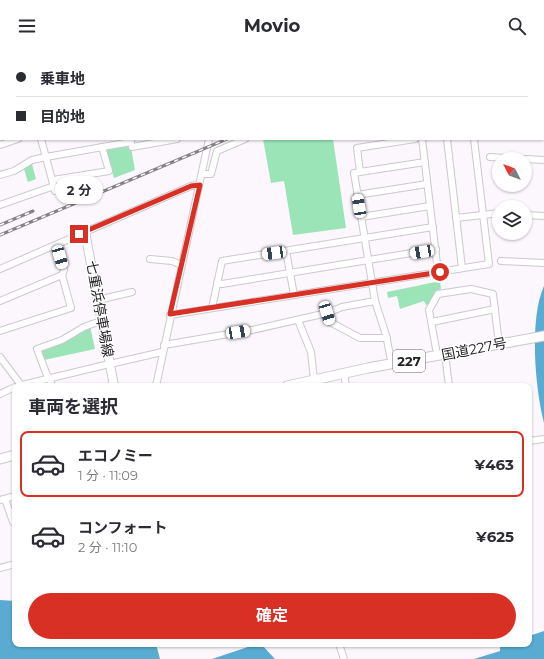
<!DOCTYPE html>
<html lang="ja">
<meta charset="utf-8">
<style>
:root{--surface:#fff;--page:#f7f7f7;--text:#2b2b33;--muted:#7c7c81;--line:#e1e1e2;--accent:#d93025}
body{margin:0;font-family:Montserrat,"Noto Sans JP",sans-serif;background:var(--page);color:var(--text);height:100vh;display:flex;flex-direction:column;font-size:15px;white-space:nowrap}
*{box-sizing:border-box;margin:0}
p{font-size:13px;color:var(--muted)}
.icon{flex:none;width:22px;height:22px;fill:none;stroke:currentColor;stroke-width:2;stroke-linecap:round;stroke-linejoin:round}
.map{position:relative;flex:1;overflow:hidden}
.sheet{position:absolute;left:12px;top:331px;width:520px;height:264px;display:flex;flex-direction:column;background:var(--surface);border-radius:8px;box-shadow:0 1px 3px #0004}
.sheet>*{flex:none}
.top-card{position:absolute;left:0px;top:0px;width:544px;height:88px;box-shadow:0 1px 3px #0004;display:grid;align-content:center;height:88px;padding:0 16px;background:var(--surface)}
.needle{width:26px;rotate:312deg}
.controls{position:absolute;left:492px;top:100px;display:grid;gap:8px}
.controls a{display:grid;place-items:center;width:40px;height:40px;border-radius:50%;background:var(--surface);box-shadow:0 1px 3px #0004;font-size:20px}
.end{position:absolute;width:18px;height:18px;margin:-9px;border:5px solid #d93025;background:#fff;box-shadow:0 0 0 2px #fff}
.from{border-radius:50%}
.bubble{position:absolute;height:28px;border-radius:14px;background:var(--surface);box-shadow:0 1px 3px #0004;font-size:13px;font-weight:700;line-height:28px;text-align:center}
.car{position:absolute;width:12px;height:24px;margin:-12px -6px;border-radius:5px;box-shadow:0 0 3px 1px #0007;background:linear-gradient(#fff 24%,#345 0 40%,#fff 0 76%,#345 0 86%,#fff 0)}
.top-card b{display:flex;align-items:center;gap:14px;height:38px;font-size:15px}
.top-card b+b{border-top:1px solid var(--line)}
.top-card i{width:10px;height:10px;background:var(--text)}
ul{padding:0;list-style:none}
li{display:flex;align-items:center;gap:12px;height:66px;margin:0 8px 6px;padding:0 8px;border:2px solid transparent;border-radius:8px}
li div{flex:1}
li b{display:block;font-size:15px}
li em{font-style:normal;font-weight:700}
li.on{border-color:var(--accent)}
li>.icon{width:36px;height:36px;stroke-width:1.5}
h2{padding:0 16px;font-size:18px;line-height:48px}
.cta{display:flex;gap:8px;margin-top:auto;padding:8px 16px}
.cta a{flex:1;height:46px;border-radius:24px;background:var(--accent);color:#fff;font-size:16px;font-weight:700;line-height:46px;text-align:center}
header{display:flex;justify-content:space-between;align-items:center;height:52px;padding:0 16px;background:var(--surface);font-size:18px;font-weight:700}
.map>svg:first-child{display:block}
.green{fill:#9ae4b8}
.water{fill:#59abd2}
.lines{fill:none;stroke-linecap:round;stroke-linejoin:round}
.minor-casing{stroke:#cdc8ce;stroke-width:8}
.major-casing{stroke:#cdc8ce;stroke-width:10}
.highway-casing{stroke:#cdc8ce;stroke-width:11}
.minor{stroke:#fff;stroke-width:6}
.major{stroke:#fff;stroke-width:8}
.highway{stroke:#fff;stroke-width:9}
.rail-casing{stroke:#858186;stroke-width:3}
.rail{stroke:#fff;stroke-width:1.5;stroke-dasharray:4.5;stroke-linecap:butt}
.route{stroke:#d93025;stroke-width:5}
.labels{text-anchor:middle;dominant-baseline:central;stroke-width:3;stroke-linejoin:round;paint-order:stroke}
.shield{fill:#fff;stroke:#666566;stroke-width:1}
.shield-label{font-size:13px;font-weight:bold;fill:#252325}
.street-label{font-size:14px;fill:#252325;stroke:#fff}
</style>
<header><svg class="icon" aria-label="menu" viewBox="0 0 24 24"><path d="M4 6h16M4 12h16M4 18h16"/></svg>Movio<svg class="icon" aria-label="search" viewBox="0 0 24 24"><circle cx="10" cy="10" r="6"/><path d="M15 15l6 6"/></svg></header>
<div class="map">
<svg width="544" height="607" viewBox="0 0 544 607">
<rect width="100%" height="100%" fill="#fcf6fd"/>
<!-- green -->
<g class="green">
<polygon points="263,87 333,87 346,176 293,183 284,129 271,131"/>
<polygon points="128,93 131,96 135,118 114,126 106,99 108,96"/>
<polygon points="32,112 36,127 28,130 24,117"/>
<polygon points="440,229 441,237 436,239 430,252 426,253 424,249 400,257 397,244 388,246 387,240"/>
<polygon points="90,274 95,297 44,308 40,298"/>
</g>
<!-- water -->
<g class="water">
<path d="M544 234V371C535 337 529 266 544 234Z"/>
<polygon points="0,548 15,549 15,592 156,592 160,607 0,607"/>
<polygon points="544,579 544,607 474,607 500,599 500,593 503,592 529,592 529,584"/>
<polygon points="257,592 261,592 275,607 212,607"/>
</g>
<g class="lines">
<defs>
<g id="minor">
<polyline points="210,0 210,1"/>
<polyline points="525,0 525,1"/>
<polyline points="43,1 43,0"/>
<polyline points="125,1 125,0"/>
<polyline points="543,7 544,7"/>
<polyline points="0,20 1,20"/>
<polyline points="543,61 544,61"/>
<polyline points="0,64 1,64"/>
<polyline points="41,87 55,139"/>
<polyline points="422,87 438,220"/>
<polyline points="447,87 462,216"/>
<polyline points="0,93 18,87"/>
<polyline points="132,95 177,87"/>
<polyline points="490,105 522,107"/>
<polyline points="525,107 544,108"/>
<polyline points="360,120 425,110"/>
<polyline points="202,122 211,122 217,99 245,87"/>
<polyline points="0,123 14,119 32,108 46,105 131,90 131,87"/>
<polyline points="53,128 109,119 102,95"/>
<polyline points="357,143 427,132"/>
<polyline points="0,153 54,134"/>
<polyline points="483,163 499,161"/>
<polyline points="525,163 544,164"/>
<polyline points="361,165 430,154"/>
<polyline points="456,166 483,163"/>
<polyline points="56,193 64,218 62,223"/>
<polyline points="286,199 294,243"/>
<polyline points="150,207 172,209 179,212"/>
<polyline points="501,209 544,211"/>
<polyline points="0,217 191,134 199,133"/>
<polyline points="217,231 222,232 436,197"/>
<polyline points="98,248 132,240"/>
<polyline points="0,249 62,223 71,256 0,279"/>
<polyline points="212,256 222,209 433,175"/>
<polyline points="327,261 342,255 375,249"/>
<polyline points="170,263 489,212 474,87"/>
<polyline points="298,268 311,300 314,328"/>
<polyline points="432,270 495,257"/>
<polyline points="164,293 252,278 327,261 330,270 360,286 387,286"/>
<polyline points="436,297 429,258 438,242 471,237 493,242 499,292"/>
<polyline points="445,302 449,334"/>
<polyline points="0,305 21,333"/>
<polyline points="110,312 162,300"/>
<polyline points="392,313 386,283 375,249 354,121 360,120 357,96 415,87"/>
<polyline points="344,321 346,334"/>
<polyline points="49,325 52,334"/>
<polyline points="48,326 37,297 62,288 84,275 98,270"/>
<polyline points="18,334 105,313"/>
<polyline points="156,334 209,87"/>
<polyline points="0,342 15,335"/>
<polyline points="529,389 544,387"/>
<polyline points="5,447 13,470"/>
<polyline points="0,448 15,444"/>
<polyline points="0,516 15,512"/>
<polyline points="339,592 344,607"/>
</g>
<g id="major">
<polyline points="435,0 447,1"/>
<polyline points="85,180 114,334"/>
</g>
<g id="highway">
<polyline points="287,334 368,316 544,284"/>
<polyline points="0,407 15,403"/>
</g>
</defs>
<!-- minor casing -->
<use href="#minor" class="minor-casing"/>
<!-- major casing -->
<use href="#major" class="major-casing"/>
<!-- highway casing -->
<use href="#highway" class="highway-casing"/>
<!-- minor -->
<use href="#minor" class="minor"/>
<!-- major -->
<use href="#major" class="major"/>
<!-- highway -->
<use href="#highway" class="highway"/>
<defs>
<g id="rail">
<polyline points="430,1 432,0"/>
<polyline points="0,173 33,159"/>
<polyline points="0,183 227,87"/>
</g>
</defs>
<!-- rail casing -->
<use href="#rail" class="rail-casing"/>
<!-- rail -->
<use href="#rail" class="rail"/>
</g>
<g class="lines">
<!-- route -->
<polyline class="route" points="79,182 191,134 200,133 170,262 440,220"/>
</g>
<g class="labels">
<!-- shield labels -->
<rect class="shield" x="393" y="298" width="32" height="22" rx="3"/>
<g class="shield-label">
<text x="409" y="309">227</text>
</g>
<!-- street labels -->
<g class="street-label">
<text transform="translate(100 257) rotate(80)">七重浜停車場線</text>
<text transform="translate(474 297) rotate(-11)">国道227号</text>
</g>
</g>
</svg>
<div class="controls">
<a><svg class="needle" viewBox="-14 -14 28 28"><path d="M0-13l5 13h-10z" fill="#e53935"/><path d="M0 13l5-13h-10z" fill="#7c7c81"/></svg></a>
<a><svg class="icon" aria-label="layers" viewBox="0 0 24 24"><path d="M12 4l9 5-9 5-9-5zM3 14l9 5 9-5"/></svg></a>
</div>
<i class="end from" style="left:440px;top:220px"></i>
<i class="end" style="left:79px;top:182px"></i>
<div class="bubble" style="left:55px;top:124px;width:48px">2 分</div>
<i class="car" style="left:359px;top:154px;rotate:351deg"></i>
<i class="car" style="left:422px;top:200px;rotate:260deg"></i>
<i class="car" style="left:274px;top:201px;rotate:262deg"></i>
<i class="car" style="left:60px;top:205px;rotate:164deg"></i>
<i class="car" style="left:327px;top:261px;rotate:163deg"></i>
<i class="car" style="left:238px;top:280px;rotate:80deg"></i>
<div class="top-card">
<b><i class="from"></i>乗車地</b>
<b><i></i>目的地</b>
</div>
<section class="sheet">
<h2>車両を選択</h2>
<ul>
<li class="on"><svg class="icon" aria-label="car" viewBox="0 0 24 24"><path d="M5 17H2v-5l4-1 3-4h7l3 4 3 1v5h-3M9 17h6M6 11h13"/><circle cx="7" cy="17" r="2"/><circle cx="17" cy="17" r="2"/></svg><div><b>エコノミー</b><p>1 分 · 11:09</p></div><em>¥463</em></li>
<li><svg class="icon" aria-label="car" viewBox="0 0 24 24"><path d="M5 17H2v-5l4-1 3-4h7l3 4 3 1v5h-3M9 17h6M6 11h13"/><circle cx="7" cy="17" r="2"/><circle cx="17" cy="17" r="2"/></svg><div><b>コンフォート</b><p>2 分 · 11:10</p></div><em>¥625</em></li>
</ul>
<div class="cta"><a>確定</a></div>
</section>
</div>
